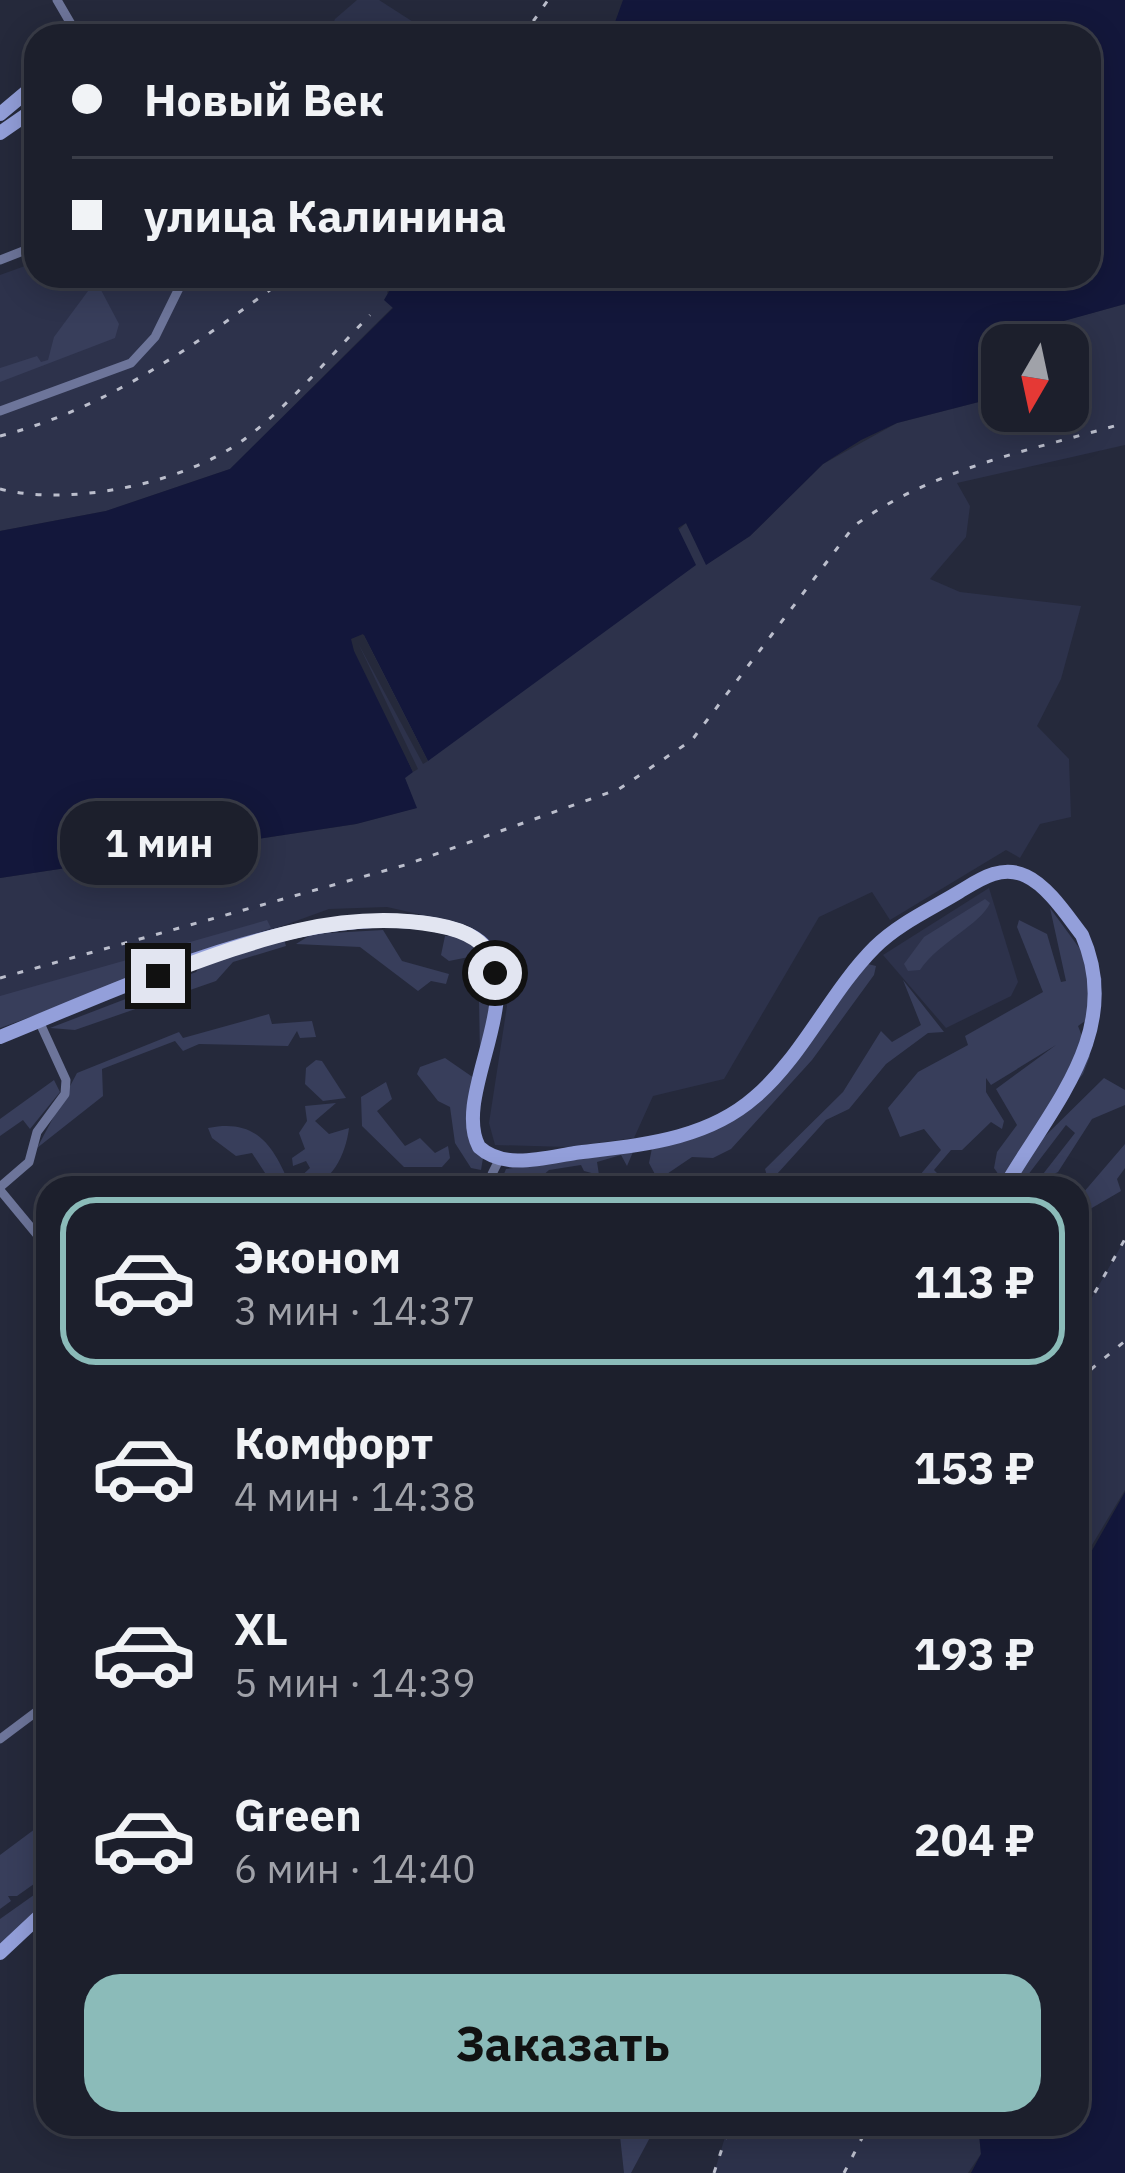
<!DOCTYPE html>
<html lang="ru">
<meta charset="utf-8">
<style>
:root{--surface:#1c1f2c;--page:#292c38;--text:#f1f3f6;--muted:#a0a2a9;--line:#3a3d48;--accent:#8bbbb9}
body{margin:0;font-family:"IBM Plex Sans",sans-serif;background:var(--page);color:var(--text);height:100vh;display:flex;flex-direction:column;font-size:45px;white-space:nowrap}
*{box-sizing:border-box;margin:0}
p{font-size:39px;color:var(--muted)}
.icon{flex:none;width:66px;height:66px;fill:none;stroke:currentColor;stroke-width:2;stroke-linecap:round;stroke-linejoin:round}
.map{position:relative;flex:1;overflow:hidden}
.details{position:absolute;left:36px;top:1176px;width:1053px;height:960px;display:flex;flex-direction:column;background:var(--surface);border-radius:36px;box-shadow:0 6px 30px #0003,0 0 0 3px var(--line)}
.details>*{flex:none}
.banner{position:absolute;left:24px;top:24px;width:1077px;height:264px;border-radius:36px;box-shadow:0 6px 30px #0003,0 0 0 3px var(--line);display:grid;align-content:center;height:264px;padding:0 48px;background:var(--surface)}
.needle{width:78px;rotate:189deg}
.buttons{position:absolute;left:981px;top:324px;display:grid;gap:24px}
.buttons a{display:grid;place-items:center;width:108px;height:108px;border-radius:24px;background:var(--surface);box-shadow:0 6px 30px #0003,0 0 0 3px var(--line);font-size:60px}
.end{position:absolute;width:54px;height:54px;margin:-27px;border:15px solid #e2e5f1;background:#111;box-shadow:0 0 0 6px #111}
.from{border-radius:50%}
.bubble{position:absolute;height:84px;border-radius:36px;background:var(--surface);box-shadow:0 6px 30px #0003,0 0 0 3px var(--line);font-size:39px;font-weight:800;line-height:84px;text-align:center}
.banner b{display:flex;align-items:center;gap:42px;height:114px;font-size:45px}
.banner b+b{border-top:3px solid var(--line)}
.banner i{width:30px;height:30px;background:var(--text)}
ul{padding:21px 0 0;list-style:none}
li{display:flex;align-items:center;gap:36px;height:168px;margin:0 24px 18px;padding:0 24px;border:6px solid transparent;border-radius:36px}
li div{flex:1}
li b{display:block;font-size:45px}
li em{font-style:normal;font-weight:800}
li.active{border-color:var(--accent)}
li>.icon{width:108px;height:108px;stroke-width:1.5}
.cta{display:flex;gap:24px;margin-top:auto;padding:24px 48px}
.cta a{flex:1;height:138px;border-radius:36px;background:var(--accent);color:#111;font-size:48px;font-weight:800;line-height:138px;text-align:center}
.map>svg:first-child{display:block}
.built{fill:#2d324b}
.green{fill:#383e5b}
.water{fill:#13173b}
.pier{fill:#25293b}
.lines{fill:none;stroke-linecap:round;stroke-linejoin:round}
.minor{stroke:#6d759a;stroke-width:9}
.secondary{stroke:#939fda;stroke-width:14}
.rail{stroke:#bbbecc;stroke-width:3;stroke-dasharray:6 12;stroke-linecap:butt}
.route{stroke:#e2e5f1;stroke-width:15}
</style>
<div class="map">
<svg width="1125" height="2173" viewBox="0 0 1125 2173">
<rect width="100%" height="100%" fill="#25293b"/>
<!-- built -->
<g class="built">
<polygon points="357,0 379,0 435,36 328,36 335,19"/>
<polygon points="36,262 36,276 398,276 387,292 393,307 230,469 106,511 0,531 0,275"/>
<polygon points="1125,304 1125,445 957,483 970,506 966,537 930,579 960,592 1081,606 1061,679 1037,726 1069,759 1071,817 1040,824 1020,858 1006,850 890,920 872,892 819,917 724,1079 653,1096 634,1138 568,1147 495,1145 489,1123 507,1006 498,949 467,925 387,907 329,909 0,1028 0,878 356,824 416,808 351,639 363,634 429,760 686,523 707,564 750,536 823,464 897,423 1002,396 1002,411 1068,411 1068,345 1045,345 1041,327"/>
<polygon points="989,888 1018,982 1011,996 946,1028 883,955"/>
<polygon points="1125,1239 1125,1490 1077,1570 1077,1324"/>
<polygon points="729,2124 978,2124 981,2154 968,2173 714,2173"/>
</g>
<!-- green -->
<g class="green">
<polygon points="91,287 101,290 119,324 115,338 0,382 0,368 37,356 41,362 48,360 54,337"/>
<path d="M985 899 990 903C981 924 938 943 920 970L908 971 904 964 924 937Z"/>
<polygon points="1050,908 1102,979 1095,1037 1085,1021 1078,1026 1090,1056 1083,1074 1001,1178 994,1168 997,1152 1017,1125 996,1089 1056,1045 991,1085 986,1078 986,1092 1004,1121 1002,1129 991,1122 962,1150 951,1150 934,1170 945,1181 944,1188 930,1188 920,1175 941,1150 924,1129 900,1137 888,1108 918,1072 968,1045 965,1036 1043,992 1017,927 1019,920 1047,934 1061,982 1066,981"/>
<polygon points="267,920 271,928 0,1028 0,996"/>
<polygon points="383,930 402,961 449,974 446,984 431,981 418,991 360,947 296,944 312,934"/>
<path d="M454 935 486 954C495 988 488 1021 480 1055L479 997 469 957 449 961 441 955 445 936Z"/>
<polygon points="284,939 286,946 233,962 216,981 75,1030 50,1028 196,972 202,963"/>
<polygon points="868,964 876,966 874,975 812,1060 731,1149 713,1158 692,1157 658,1180 649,1163 652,1148 731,1121"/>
<polygon points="903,980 944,1032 928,1033 886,1064 849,1109 826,1120 777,1174 767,1176 765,1169 843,1092 881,1031 892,1042 921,1025"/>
<polygon points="269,1014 272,1024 312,1021 316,1037 300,1038 297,1031 288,1046 199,1044 183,1051 175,1041 102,1069 103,1096 37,1148 77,1073 179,1032 183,1038"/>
<polygon points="445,1058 474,1078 468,1137 483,1158 481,1170 471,1168 455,1143 450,1107 438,1101 417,1074 420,1067"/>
<polygon points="316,1060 322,1061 346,1098 323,1101 305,1084 306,1068"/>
<polygon points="1104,1078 1125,1090 1125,1105 1092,1119 1058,1172 1036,1183 1075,1133 1066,1125 1018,1188 1012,1188 1038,1143"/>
<polygon points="54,1080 60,1092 30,1129 23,1120 0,1136 0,1119"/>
<polygon points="386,1082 392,1099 377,1111 405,1146 420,1138 435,1153 448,1146 450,1158 442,1167 404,1167 362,1126 361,1097"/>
<path d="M336 1103 315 1121 329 1134 349 1128C346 1153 332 1187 301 1188L298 1179 310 1168 306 1161 293 1166 292 1158 305 1149 299 1133 307 1121 305 1106Z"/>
<path d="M208 1128C257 1118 274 1146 291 1188L267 1176 252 1153 236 1156 212 1138Z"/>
<polygon points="1125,1144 1125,1168 1117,1179 1121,1191 1085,1212 1077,1232 1077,1200"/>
<polygon points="633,1152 627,1166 621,1155 597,1162 599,1175 584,1171 581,1165 549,1170 529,1188 509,1188 501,1181 506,1169"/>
<polygon points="43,1823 48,1823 48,1874 17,1896 8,1896 11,1901 0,1909 0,1855"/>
<polygon points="48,1885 48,1902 0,1946 0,1919"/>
<polygon points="634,2124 652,2124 654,2130 631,2173 624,2173 620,2136"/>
</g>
<!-- water -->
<g class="water">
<polygon points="623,0 1125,0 1125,304 1042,327 1045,345 1002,345 1002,396 897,423 861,440 823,464 750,536 706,565 686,523 678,528 696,565 428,761 364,635 352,639 413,772 405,778 417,808 356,824 0,878 0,531 106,511 230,469 393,308 384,300 398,276 1089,276 1089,36 610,36"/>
<polygon points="1125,1492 1125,2173 971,2173 981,2154 978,2124 1077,2124 1077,1577"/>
</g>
<!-- pier -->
<polygon class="pier" points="363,634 428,761 423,764 358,643 418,769 413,772 354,651 351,639"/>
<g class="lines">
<!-- minor -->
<g class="minor">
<polyline points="57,0 78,36"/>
<polyline points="0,260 36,246"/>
<polyline points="0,411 131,363 155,337 185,276"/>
<polyline points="499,1160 492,1174 500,1188"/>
<polyline points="0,1187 29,1162 37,1132 65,1094 66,1080 39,1021"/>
<polyline points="0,1190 48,1248"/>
<polyline points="0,1739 48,1703"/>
<polyline points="28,1924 48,1932"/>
</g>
<!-- secondary -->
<g class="secondary">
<polyline points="0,114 36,84"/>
<polyline points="0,133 36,108"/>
<path d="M0 1037C124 987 298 903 431 924 453 928 483 934 492 958 515 1015 454 1100 479 1147 504 1170 544 1158 575 1153 638 1145 705 1141 755 1097 803 1056 830 992 875 947 898 924 931 909 959 892 979 880 1001 864 1026 876 1048 886 1068 917 1082 935 1125 1032 1050 1108 1004 1188"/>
<polyline points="0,1953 48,1908"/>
</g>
<!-- rail -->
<g class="rail">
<polyline points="523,36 548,0"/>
<path d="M0 436C110 408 199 342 289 276"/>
<path d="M0 489C71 507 187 483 246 438 291 404 330 356 370 315"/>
<path d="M0 978 405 865 619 789 692 740 854 526C933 468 1032 450 1125 423"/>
<polyline points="1077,1324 1125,1239"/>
<polyline points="1077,1381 1125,1341"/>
<polyline points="714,2173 730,2124"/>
<polyline points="844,2173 862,2138"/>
</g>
</g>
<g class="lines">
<!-- route -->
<path class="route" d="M158 976C250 942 338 908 436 925 465 930 491 941 495 973"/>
</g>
</svg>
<div class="buttons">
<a><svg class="needle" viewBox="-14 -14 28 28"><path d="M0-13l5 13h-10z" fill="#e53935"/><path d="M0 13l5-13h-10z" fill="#a0a2a9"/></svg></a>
</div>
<i class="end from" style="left:495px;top:973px"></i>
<i class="end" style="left:158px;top:976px"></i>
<div class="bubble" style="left:60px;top:801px;width:198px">1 мин</div>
<div class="banner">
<b><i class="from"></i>Новый Век</b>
<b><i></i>улица Калинина</b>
</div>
<section class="details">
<ul>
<li class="active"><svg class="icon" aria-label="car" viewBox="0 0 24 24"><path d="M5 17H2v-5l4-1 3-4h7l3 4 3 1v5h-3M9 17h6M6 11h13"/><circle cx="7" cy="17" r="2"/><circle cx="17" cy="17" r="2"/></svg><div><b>Эконом</b><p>3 мин · 14:37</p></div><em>113 ₽</em></li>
<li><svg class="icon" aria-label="car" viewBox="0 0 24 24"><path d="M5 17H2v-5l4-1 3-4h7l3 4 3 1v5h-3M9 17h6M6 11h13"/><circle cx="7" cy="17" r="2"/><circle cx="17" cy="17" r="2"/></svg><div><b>Комфорт</b><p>4 мин · 14:38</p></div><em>153 ₽</em></li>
<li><svg class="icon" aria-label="car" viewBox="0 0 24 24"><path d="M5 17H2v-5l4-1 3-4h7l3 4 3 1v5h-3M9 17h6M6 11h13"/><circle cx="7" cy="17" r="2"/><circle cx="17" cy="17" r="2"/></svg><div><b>XL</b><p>5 мин · 14:39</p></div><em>193 ₽</em></li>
<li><svg class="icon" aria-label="car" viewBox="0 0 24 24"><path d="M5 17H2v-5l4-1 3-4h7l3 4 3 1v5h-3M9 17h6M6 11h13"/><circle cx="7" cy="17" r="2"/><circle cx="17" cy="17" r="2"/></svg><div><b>Green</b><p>6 мин · 14:40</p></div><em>204 ₽</em></li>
</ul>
<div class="cta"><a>Заказать</a></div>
</section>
</div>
